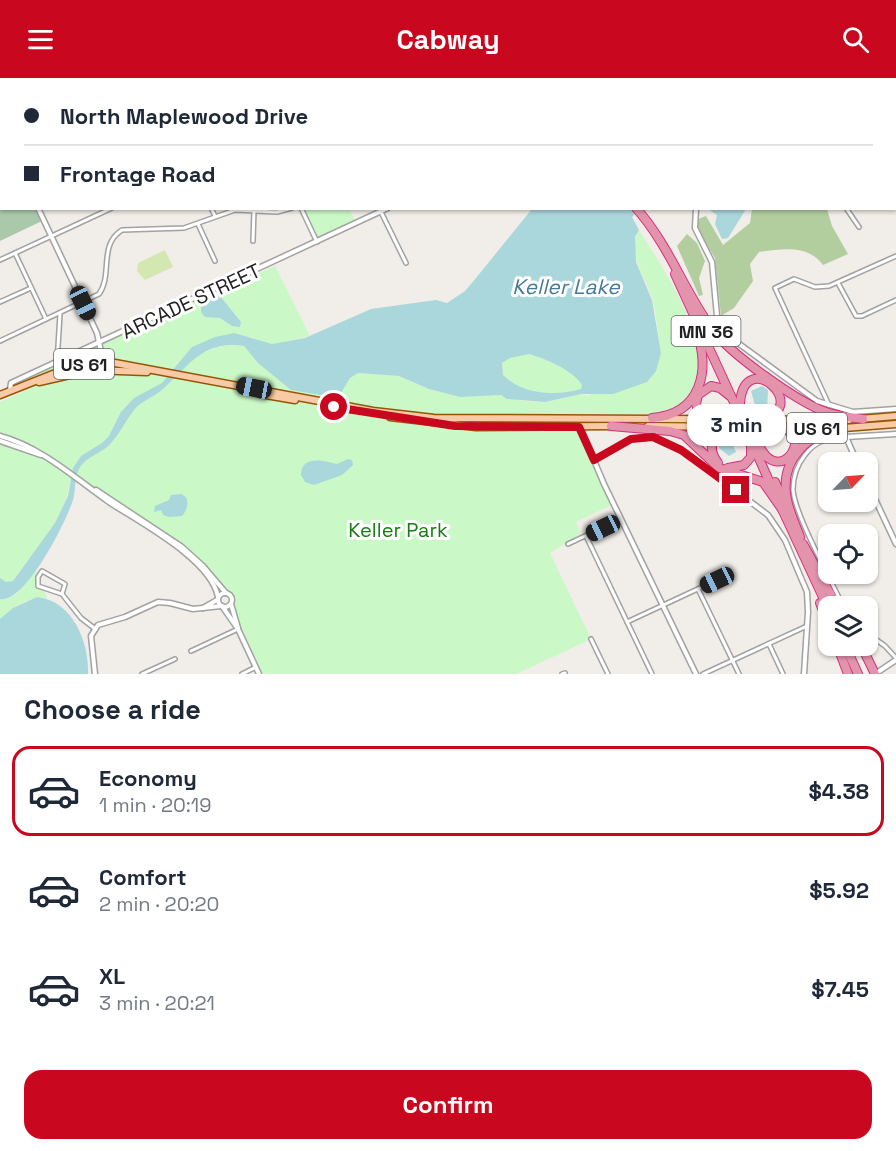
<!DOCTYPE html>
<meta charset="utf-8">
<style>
:root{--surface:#fff;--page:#f2f2f3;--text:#1f2937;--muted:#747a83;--line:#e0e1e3;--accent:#c90820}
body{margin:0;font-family:"Space Grotesk",sans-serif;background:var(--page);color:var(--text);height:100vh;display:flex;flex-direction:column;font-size:22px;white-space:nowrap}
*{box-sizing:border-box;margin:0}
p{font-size:20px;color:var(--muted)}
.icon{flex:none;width:33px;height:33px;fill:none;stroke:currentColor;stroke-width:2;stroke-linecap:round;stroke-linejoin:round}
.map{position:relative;height:596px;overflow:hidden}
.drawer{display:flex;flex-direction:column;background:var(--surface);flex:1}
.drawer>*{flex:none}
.guide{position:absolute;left:0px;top:0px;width:897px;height:132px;box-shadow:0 2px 4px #0004;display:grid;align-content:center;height:132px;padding:0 24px;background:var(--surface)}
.needle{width:39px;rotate:65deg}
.controls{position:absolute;left:818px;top:374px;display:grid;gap:12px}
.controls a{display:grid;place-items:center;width:60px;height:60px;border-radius:12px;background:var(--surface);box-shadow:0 2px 4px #0004;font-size:30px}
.end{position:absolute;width:27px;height:27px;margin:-14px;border:8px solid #c90820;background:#fff;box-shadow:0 0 0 3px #fff}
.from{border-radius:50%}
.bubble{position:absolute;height:42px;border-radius:18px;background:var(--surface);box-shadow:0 2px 4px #0004;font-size:20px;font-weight:700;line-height:42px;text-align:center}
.car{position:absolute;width:18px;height:36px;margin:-18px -9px;border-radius:8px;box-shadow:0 0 4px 2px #0007;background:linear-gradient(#222 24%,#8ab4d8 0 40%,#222 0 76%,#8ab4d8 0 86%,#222 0)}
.guide b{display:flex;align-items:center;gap:21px;height:57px;font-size:22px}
.guide b+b{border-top:2px solid var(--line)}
.guide i{width:15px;height:15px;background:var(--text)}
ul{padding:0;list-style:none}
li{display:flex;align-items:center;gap:18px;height:90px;margin:0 12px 9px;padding:0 12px;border:3px solid transparent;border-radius:18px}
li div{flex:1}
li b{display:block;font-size:22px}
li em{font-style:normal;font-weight:700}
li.current{border-color:var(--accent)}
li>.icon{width:54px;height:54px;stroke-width:1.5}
h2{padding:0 24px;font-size:27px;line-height:72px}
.button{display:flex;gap:12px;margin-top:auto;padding:12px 24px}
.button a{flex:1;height:69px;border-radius:18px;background:var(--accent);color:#fff;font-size:24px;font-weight:700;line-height:69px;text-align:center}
header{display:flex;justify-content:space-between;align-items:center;height:78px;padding:0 24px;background:var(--accent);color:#fff;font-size:27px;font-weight:700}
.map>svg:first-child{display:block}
.grass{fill:#d3e8b0}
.forest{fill:#b2ce9e}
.cemetery{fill:#aac9aa}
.park{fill:#caf8c7}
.water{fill:#aad7dc;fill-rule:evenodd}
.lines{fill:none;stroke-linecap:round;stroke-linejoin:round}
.minor-casing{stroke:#a2a2a2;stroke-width:6}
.tertiary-casing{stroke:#a2a2a2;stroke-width:7}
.primary-casing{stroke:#975506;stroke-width:9}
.motorway-casing{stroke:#d52e7c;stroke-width:10}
.minor{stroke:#fff;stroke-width:3}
.tertiary{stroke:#fff;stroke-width:4}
.primary{stroke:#f8caa5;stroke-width:6}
.motorway{stroke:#e493ac;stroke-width:8}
.motorway-bridge-casing{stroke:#d52e7c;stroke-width:10;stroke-linecap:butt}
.motorway-bridge{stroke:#e493ac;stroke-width:8}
.route{stroke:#c90820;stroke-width:8}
.labels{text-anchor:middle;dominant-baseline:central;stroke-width:6;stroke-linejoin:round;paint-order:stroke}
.shield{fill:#fff;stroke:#646464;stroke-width:1.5}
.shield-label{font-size:18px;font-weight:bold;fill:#212121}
.street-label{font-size:20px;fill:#212121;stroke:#fff}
.park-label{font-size:20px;fill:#157d10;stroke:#fff}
.water-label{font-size:21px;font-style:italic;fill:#477896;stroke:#fff}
</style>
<header><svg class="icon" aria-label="menu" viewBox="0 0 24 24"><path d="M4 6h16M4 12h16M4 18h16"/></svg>Cabway<svg class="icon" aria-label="search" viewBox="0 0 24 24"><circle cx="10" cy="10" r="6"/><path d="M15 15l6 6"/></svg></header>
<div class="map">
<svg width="896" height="596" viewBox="0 0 896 596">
<rect width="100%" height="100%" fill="#f1ede8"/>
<!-- grass -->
<polygon class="grass" points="165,172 173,189 145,202 137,193 138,185"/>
<!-- forest -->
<g class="forest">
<path d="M752 131H827L832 148 848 176 823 187C808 166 781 171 759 174L750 186 753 203 734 230 721 238 715 180 698 152V141L706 138 723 167 750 145Z"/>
<polygon points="687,156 697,165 705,183 699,200 703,217 699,218 677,168"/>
</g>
<!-- cemetery -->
<polygon class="cemetery" points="0,56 2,130 36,131 42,143 0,163"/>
<!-- park -->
<g class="park">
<polygon points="304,131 349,131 356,144 318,161"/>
<path d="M639 152C662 189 742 304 676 333 664 338 593 336 575 337L583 361 614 426 576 444 581 456 550 475 591 561 516 596H263L232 530V518L224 512 207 488 153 446 78 398 70 403C65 444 34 470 13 503L6 505 0 500V324L31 310 27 300 275 188 310 258 272 266 262 265 252 259 192 269 174 292C199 278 213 264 244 268L258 285 273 295 285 307 343 311 350 300 358 295 399 298 429 311 460 319 501 317 522 323 545 324 581 316 588 318 661 275C658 258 657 240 653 223 647 200 625 176 639 152Z"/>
<path d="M529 276C546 281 573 292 583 307L582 311C556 318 523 317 503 297L502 285 510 280Z"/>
<path d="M35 493 47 520C29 518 14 529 0 541V521C15 524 27 504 35 493Z"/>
</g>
<!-- water -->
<g class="water">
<path d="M532 131H640L632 139 639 152 635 159 636 184 652 222 661 275 656 293 647 304 613 316H581L545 324 507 321 501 317 460 319 429 311 399 298 358 295 350 300 338 320 291 312 258 285 244 268C203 262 190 287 163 311 154 319 141 323 134 332 125 343 120 356 110 366 101 376 86 378 79 391 74 400 76 412 73 422 66 444 25 526 0 521V500L6 504 13 503 55 445 68 418 73 390 81 378 102 365 109 358 121 334 134 320 162 305 192 269 215 259 234 255 272 266 305 260 371 231 436 222 447 225 465 213 476 200ZM529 276C546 281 573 292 582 307L581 311C556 318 523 317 503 297L502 285 510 280Z"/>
<polygon points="708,131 746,131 728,160 722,161 715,146 717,137"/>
<polygon points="220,218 241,244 240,249 232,248 220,240 205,239 201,234 201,227"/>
<polygon points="762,308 768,312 767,332 757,334 751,313"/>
<polygon points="728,356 736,374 729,378 719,370 719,362"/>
<path d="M348 381 352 382 353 387 342 397 314 407 305 404 301 397C301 376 325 383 337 386Z"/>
<path d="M181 416C191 420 188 431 182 438L169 439 163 437 161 432 154 434 155 428 169 422 171 417Z"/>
<path d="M37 519C73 523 89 564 88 596H0V541L13 530Z"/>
</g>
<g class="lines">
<defs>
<g id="minor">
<polyline points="176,0 183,2"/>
<polyline points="476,0 477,2"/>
<polyline points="512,0 513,2"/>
<polyline points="553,0 554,2"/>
<polyline points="867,0 868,2"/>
<polyline points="263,2 263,0"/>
<polyline points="211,130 215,138"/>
<polyline points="301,130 317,164"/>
<polyline points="846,130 859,149"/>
<polyline points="381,134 406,185"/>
<polyline points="198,146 215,183"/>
<polyline points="253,163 254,132"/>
<polyline points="15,175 46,241"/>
<polyline points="0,182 112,130"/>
<polyline points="838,205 856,238 862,238 896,222"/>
<polyline points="0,224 31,210"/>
<path d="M0 263 99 216C113 197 98 167 122 152L184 150 235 132 277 134 292 130"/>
<polyline points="57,285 60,236"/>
<polyline points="829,327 775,210 794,201 815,209 829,208 896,178"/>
<polyline points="586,458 652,596"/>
<polyline points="568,466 621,441"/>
<polyline points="698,511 739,596"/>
<polyline points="62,516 38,508 38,499 42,493 65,506 62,516 81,540 94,550"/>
<path d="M843 528C831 502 795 437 793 412 793 399 797 387 805 377 815 363 829 359 846 359"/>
<polyline points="627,544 717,502"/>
<polyline points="867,555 885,568 896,580"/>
<polyline points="591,561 608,596"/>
<polyline points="769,566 783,596"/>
<polyline points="191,573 238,551"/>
<polyline points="142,596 175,581"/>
<polyline points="242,596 256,589"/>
<polyline points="562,596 565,595"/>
<polyline points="703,596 807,548"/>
</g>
<g id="tertiary">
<polyline points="326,0 326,2"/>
<polyline points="587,0 588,2"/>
<polyline points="722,0 730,1"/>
<polyline points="664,2 667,0"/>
<polyline points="0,52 2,55"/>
<polyline points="38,130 97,255 104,287"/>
<polyline points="696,130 695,150 712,184 717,238 727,257 817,323 853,334 896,331"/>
<polyline points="10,312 11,305 388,130"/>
<polyline points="579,347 604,406 696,596"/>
<path d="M0 358C41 369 75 400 109 424 139 444 211 481 218 519"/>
<polyline points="0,363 41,377"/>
<polyline points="594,382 631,361 653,359 682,372 768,437 785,462 807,514 808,534 804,596"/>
<polyline points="857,384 846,359 896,356"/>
<polyline points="867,404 896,466"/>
<polyline points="96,412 182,469 203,488 226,515"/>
<circle cx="225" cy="522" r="7"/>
<polyline points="231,526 238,550"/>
<polyline points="222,528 238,551 259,596"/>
<polyline points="203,530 217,522"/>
<polyline points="95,596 91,558 98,547 125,539 158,524 170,525 193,531 221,528"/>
<polyline points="875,596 896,582"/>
</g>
<g id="primary">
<polyline points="39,304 92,292 147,294"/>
<polyline points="260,316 295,322"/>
<polyline points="0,317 68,290 115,285 373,333 434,340 849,342"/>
<polyline points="390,339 476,349 613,348"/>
<polyline points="860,341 896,338"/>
<polyline points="648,348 844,350 896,346"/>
</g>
<g id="motorway">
<polyline points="495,0 497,2"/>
<path d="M636 130C669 167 684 213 712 251 730 276 794 321 823 333 836 338 849 339 863 341"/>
<polyline points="675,196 737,331"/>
<path d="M740 326C744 265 817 333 757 342"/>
<path d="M652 340C701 336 711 293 696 252"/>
<polyline points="716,342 699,335 696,326 698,317 711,308 720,310 730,318"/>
<polyline points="611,348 670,353 684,357 719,390 763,404 784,434"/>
<polyline points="750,360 773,412"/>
<path d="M755 362C759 367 762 374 767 379 782 392 798 375 795 359L786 351 773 349"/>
<path d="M718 385C703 365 718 352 737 349"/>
<polyline points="728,390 744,387 751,379 751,367"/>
<polyline points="775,404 787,431"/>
<polyline points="782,431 828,530"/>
<path d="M800 459C795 445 787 430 786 415 782 380 809 355 841 350"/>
<polyline points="803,466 837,528"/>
<polyline points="820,525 828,545"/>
<polyline points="837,567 848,596"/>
<polyline points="845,567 858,596"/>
<polyline points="861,567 875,596"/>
</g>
</defs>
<!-- minor casing -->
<use href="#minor" class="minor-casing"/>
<!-- tertiary casing -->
<use href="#tertiary" class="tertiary-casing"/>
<!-- primary casing -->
<use href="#primary" class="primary-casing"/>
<!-- motorway casing -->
<use href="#motorway" class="motorway-casing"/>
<!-- minor -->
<use href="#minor" class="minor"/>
<!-- tertiary -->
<use href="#tertiary" class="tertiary"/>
<!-- primary -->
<use href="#primary" class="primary"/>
<!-- motorway -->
<use href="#motorway" class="motorway"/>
<defs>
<polyline id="motorway-bridge" points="742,331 755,362"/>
</defs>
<!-- motorway-bridge casing -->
<use href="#motorway-bridge" class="motorway-bridge-casing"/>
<!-- motorway-bridge -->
<use href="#motorway-bridge" class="motorway-bridge"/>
</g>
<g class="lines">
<!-- route -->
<polyline class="route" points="334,329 455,348 579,349 594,382 631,361 653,359 681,372 736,412"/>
</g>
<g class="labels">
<!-- shield labels -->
<g class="shield">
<rect x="671.5" y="238" width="69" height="30" rx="4.5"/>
<rect x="54" y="271" width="60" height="30" rx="4.5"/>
<rect x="787" y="335" width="60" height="30" rx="4.5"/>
</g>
<g class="shield-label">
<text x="706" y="253">MN 36</text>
<text x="84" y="286">US 61</text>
<text x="817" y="350">US 61</text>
</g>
<!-- street labels -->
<g class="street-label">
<text transform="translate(191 223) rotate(-25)">ARCADE STREET</text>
</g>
<!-- park labels -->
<g class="park-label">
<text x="398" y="452">Keller Park</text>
</g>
<!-- water labels -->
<g class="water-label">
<text x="566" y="208">Keller Lake</text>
</g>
</g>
</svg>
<div class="controls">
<a><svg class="needle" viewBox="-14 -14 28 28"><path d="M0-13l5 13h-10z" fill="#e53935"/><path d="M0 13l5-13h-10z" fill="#747a83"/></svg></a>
<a><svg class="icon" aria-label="locate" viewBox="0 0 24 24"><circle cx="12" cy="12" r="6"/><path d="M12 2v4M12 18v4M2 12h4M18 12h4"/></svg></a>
<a><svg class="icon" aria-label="layers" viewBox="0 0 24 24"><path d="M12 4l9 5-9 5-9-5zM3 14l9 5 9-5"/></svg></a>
</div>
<i class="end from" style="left:334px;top:329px"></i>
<i class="end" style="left:736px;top:412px"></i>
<div class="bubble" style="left:687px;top:326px;width:99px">3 min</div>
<i class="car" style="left:83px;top:225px;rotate:155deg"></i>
<i class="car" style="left:254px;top:310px;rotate:281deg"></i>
<i class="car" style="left:603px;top:450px;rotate:245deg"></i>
<i class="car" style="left:717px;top:502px;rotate:245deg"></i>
<div class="guide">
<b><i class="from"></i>North Maplewood Drive</b>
<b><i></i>Frontage Road</b>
</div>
</div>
<section class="drawer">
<h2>Choose a ride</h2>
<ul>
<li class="current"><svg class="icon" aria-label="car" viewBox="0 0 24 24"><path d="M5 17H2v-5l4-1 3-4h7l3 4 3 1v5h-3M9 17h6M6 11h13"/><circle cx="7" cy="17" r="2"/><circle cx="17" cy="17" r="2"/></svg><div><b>Economy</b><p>1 min · 20:19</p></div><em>$4.38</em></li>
<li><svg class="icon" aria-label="car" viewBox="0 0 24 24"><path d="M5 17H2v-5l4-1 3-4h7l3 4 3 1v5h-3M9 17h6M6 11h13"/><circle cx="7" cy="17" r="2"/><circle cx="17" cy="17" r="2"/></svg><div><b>Comfort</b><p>2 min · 20:20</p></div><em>$5.92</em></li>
<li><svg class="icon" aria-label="car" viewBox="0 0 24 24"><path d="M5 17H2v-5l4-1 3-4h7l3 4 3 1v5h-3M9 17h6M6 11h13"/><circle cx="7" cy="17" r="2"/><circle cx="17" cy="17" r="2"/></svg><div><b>XL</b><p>3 min · 20:21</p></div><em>$7.45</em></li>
</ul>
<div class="button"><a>Confirm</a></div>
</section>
